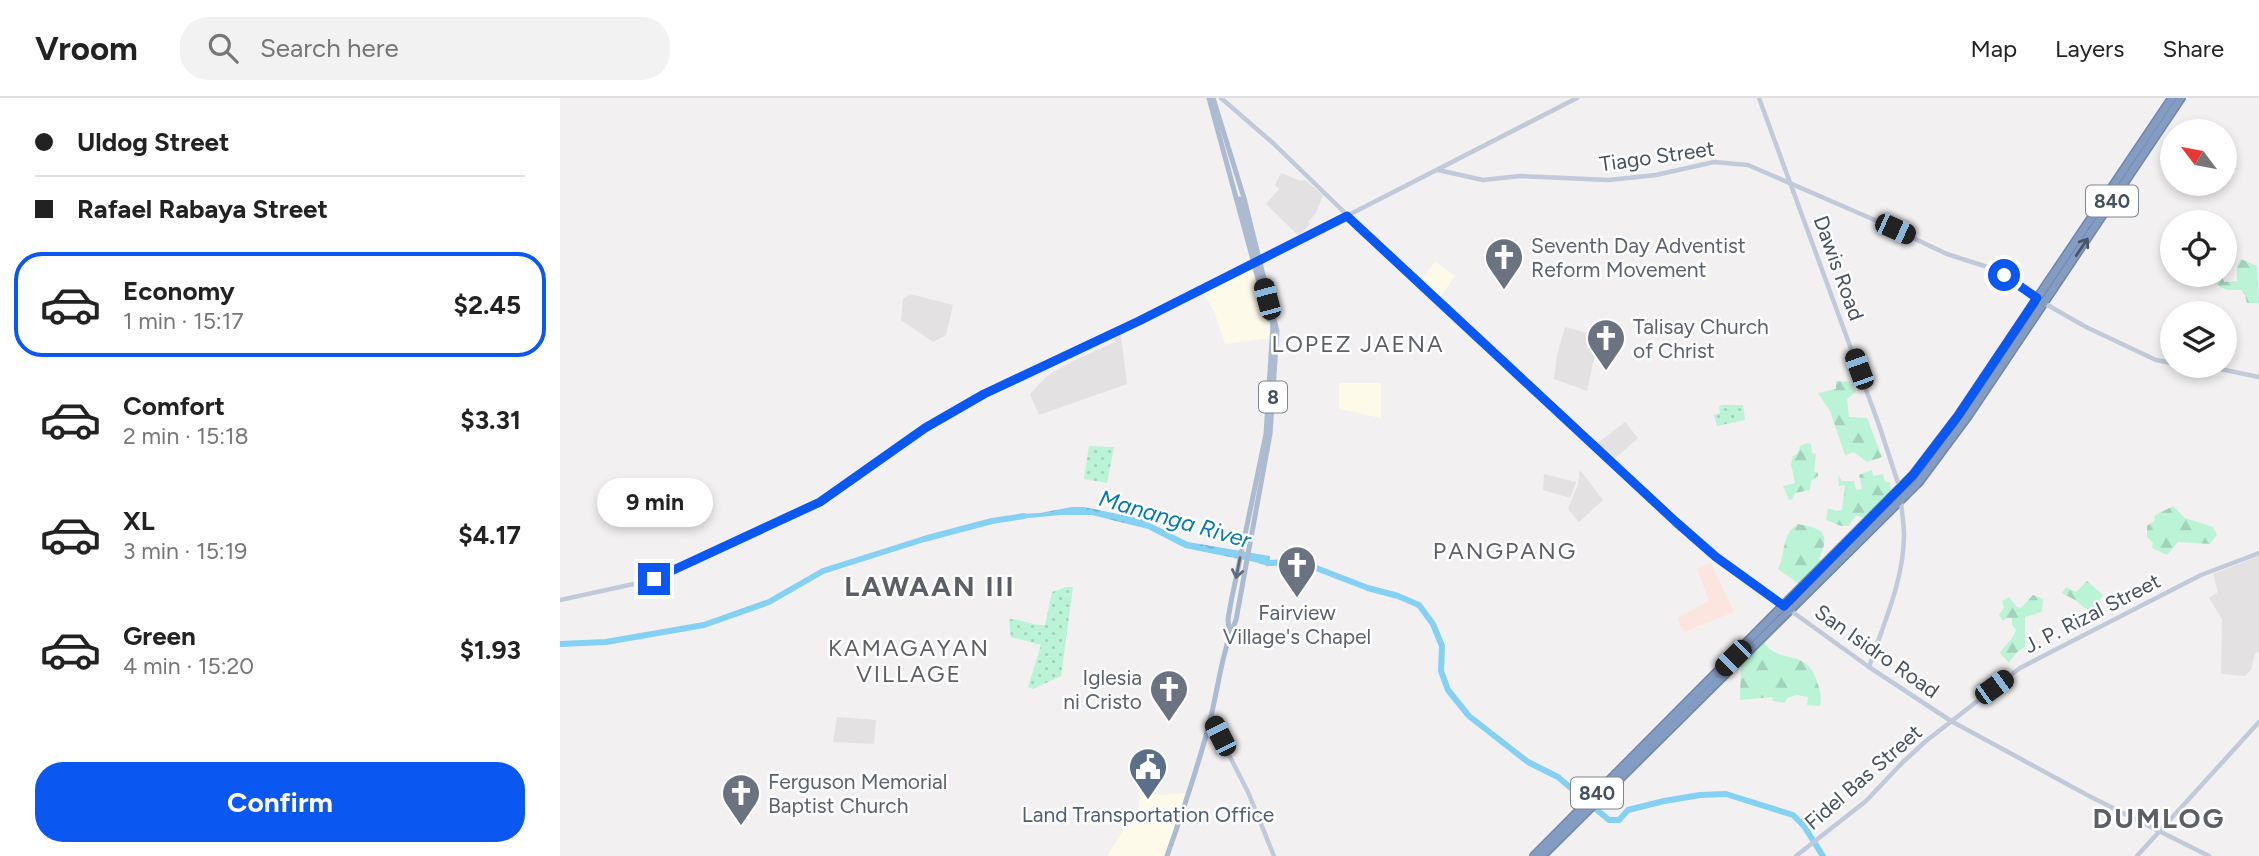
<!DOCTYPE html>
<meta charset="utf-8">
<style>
:root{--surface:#fff;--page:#f2f2f2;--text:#222;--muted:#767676;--line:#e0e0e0;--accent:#0b57f1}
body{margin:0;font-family:Figtree,sans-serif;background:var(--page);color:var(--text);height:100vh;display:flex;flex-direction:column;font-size:26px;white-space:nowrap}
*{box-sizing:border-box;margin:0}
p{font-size:23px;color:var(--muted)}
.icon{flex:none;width:38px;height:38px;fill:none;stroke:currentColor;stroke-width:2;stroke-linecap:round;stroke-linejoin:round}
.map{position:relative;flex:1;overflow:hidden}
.details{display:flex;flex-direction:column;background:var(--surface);width:560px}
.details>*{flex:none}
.guide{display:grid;align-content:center;height:154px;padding:0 35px;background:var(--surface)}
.needle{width:46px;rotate:302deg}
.fabs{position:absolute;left:1600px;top:21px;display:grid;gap:14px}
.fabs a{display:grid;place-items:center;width:77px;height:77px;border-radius:50%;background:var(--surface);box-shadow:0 4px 10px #0003;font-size:35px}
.end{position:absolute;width:32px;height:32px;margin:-16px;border:9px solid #0b57f1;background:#fff;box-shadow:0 0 0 4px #fff}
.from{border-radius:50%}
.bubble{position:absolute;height:49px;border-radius:24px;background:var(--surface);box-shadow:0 4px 10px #0003;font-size:23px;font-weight:700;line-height:49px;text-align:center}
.car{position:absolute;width:21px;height:42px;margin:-21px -10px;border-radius:9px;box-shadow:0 0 5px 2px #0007;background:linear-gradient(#222 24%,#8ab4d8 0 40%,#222 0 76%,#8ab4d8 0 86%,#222 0)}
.guide b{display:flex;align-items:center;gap:24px;height:66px;font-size:26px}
.guide b+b{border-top:2px solid var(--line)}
.guide i{width:18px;height:18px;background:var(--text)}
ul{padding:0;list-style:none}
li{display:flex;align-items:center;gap:21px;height:105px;margin:0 14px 10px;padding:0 21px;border:4px solid transparent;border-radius:28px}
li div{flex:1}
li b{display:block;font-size:26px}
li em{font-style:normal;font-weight:700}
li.selected{border-color:var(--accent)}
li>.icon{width:63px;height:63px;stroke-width:1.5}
.cta{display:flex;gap:14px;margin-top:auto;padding:14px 35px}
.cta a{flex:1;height:80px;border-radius:28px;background:var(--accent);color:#fff;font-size:28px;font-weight:700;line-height:80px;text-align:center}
header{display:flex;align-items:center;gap:42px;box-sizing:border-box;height:98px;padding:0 35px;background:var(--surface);border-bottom:2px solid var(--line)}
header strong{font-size:33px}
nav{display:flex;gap:38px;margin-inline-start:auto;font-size:24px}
.search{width:490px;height:63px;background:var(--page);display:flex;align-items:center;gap:18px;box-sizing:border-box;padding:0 24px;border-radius:28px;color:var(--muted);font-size:26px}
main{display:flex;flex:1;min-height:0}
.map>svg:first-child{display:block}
.commercial{fill:#fdfae9}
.education{fill:#e3e1e2}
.medical{fill:#fde5df}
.grass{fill:url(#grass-dots)}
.forest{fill:url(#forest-firs)}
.water{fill:url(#water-ripples)}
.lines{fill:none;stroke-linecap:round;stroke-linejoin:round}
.river{stroke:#85d1f3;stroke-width:6}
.highway-casing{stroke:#6f86ae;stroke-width:10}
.secondary{stroke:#c1cada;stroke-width:4.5}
.primary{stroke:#adbbd1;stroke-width:5}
.highway{stroke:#849cc2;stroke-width:7}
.primary-bridge{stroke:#adbbd1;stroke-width:5}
.oneway{stroke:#495564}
.oneway2{stroke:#606c7c}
.route{stroke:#0b57f1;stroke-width:9}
.labels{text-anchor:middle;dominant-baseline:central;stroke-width:5;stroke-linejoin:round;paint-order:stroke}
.shield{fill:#fff;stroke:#7e858f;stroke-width:2}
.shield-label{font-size:19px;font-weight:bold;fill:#46515f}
.street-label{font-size:21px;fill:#46515f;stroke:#fff}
.worship-label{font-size:21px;fill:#5b616d;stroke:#fff;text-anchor:start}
.service-label{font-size:21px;fill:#4e5e75;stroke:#fff}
.neighbourhood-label{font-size:23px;letter-spacing:2px;fill:#5c5f65;stroke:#fff}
.water-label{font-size:23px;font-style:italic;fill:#0279af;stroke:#fff}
.district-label{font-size:28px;font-weight:bold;letter-spacing:2px;fill:#5c5f65;stroke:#fff}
</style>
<header>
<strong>Vroom</strong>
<div class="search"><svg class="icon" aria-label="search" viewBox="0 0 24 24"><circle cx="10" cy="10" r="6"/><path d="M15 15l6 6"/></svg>Search here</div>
<nav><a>Map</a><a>Layers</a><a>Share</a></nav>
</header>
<main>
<section class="details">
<div class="guide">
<b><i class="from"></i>Uldog Street</b>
<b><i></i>Rafael Rabaya Street</b>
</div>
<ul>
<li class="selected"><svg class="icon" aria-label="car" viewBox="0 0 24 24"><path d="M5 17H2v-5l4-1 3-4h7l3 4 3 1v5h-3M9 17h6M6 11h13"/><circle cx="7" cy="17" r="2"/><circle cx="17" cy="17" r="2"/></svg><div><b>Economy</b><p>1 min · 15:17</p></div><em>$2.45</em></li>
<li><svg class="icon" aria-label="car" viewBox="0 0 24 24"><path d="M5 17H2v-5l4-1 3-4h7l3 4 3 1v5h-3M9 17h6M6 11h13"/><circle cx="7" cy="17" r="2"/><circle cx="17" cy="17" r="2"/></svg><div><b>Comfort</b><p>2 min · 15:18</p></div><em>$3.31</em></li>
<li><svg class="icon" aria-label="car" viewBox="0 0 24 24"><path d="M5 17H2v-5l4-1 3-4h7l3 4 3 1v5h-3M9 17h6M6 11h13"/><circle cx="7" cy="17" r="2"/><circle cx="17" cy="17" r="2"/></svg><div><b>XL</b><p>3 min · 15:19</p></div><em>$4.17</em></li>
<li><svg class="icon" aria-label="car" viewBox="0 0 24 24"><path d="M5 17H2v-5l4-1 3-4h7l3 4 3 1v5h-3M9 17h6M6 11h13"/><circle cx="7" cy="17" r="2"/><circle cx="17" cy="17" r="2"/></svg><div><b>Green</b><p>4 min · 15:20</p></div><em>$1.93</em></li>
</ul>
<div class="cta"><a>Confirm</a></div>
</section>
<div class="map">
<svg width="1699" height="758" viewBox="0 0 1699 758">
<defs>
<pattern id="grass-dots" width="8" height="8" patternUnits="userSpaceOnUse" patternTransform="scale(1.75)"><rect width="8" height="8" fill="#bbf3d7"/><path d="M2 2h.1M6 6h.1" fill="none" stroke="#a2d2bb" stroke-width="1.8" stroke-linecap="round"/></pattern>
<pattern id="forest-firs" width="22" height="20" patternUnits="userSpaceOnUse" patternTransform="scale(1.75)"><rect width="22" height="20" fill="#bbf3d7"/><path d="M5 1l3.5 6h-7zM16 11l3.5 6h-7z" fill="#a2d2bb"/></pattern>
<pattern id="water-ripples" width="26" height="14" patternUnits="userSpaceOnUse" patternTransform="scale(1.75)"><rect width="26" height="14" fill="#85d1f3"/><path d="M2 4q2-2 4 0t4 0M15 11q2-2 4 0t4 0" fill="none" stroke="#6facc8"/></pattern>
</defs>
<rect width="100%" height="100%" fill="#f2f0f0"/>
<!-- commercial -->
<g class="commercial">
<polygon points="875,163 895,178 879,201 861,183"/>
<polygon points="692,171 712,240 665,246 654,213 643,196"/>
<polygon points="779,285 821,285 821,320 779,311"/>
<polygon points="580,693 600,697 626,695 606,758 547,758 564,731 577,723"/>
</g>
<!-- education -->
<g class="education">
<polygon points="721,75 741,83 745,82 763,97 756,115 748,124 750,126 739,138 706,106 719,91 715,87"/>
<polygon points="350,196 393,207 386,237 373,244 341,222 343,201"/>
<polygon points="1005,229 1039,238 1027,293 994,281 997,257"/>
<polygon points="561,237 567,286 479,317 470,296 487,278 513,263 555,244 554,240"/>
<polygon points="1065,324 1078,340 1052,363 1035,347"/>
<polygon points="1020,372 1043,402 1019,424 1008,411 1018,386"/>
<polygon points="984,376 1016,384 1010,400 983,392"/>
<polygon points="1699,458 1699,554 1695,555 1691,572 1685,578 1661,576 1662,521 1649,500 1658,494 1653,476"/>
<polygon points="277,619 316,622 314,646 273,644"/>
</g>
<!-- medical -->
<polygon class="medical" points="1151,465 1174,514 1124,534 1117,520 1149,503 1137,471"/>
<!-- grass -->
<g class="grass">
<polygon points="1163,307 1183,307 1185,322 1157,328 1154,317 1160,315 1159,308"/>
<polygon points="529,348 554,349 547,385 524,381"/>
<path d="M506 489H513L501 578 473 591 468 589 481 547 451 539 449 521C463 521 471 528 485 527L492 494Z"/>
</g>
<!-- forest -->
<g class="forest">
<polygon points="1681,161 1697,168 1699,205 1687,205 1685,197 1681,192 1667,192 1656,186 1654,177 1662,177 1664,184 1677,183 1677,169"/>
<polygon points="1276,283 1289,284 1296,294 1287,301 1289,319 1307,320 1322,359 1307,364 1294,354 1285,357 1270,313 1258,295 1276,291"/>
<polygon points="1247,345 1251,346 1252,355 1256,356 1254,374 1258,375 1258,378 1251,383 1250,392 1235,395 1233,401 1229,402 1223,388 1235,385 1231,366 1233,358 1237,356 1240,348"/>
<path d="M1312 372 1313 378 1323 376 1325 384H1330L1331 396C1321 407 1311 426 1296 417L1289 428H1281L1266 422 1268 410 1277 413 1282 412 1285 387 1279 388 1278 377 1282 383H1294L1296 392 1302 391 1299 377Z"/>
<polygon points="1613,408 1625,420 1653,429 1657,437 1650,446 1618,444 1607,457 1592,450 1593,445 1587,439 1587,428 1595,422 1594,418"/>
<path d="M1238 426C1263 431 1271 434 1259 461L1262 465 1239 486 1218 471C1226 456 1221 436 1238 426Z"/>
<polygon points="1527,483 1543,497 1531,515 1515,502 1502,495 1506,489 1516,494"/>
<path d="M1473 497 1483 501 1482 514 1465 519V549L1456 555 1449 565 1440 555C1445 546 1453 542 1456 532L1452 527V520H1447L1443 523 1439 517 1444 510 1442 503 1449 499 1457 509 1461 510Z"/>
<path d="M1204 544C1218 567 1246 550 1256 581 1260 592 1262 597 1260 608L1247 607 1248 599 1237 597 1227 600 1225 605 1213 603 1212 599 1180 602 1181 567Z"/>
</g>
<!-- water -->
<polygon class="water" points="512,409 524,409 582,421 628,444 710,458 708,469 704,466 625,450 588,431 532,417 501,417 457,421 457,416 480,415"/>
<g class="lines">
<!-- river -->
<g class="river">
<polyline points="701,463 711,465 738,463 808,490 838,498 859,507 873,526 882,548 881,573 888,592 909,618 968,664 998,679 1049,722 1059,722 1068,712 1104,703 1140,697 1166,696 1233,717 1244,728 1263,758"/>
<polyline points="0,546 46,544 144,527 209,504 263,473 364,441 432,423 464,418"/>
</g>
<defs>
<g id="highway">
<polyline points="974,758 1353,377 1398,318 1612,0"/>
<polyline points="982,758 1359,384 1408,318 1621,0"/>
</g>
</defs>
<!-- highway casing -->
<use href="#highway" class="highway-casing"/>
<!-- secondary -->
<g class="secondary">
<polyline points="661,0 713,45 850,178 999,316 1156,459 1309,569 1391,623 1529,698 1649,758"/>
<polyline points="1199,0 1319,327 1340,391"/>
<polyline points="878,72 923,82 960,78 1049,82 1096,77 1154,64 1188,67 1317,123 1387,156 1437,172 1484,205 1526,229 1596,262 1612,265"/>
<polyline points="1646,268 1699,279"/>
<polyline points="0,502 92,482 245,412 276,394 395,311 644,191 1017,0"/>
<path d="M1309 569C1323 527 1344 482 1344 437 1344 426 1342 415 1341 404"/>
<polyline points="650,620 688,694 714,758"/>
<polyline points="1236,758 1306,703 1343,664 1366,643 1460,570 1641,477 1699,455"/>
<polyline points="1577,758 1699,624"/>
</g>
<!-- primary -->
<g class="primary">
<polyline points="649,0 709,221"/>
<polyline points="669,534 668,521 671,504 706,336 713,226"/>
<path d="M607 758C623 713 638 669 650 623 658 590 662 553 676 522L710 336 717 233 684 100 653 0"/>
</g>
<!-- highway -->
<use href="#highway" class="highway"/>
<!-- primary-bridge -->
<polyline class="primary-bridge" points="680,101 713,226"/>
</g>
<!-- one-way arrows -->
<defs><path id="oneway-shaft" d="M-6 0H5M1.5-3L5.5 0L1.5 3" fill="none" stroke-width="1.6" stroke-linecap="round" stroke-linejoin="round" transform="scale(1.75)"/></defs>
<use class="oneway" href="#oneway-shaft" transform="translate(1522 149) rotate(-56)"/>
<use class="oneway2" href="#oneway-shaft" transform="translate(678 470) rotate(101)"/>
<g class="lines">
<!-- route -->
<polyline class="route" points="94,481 260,404 365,330 424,296 579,223 787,118 1116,424 1156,459 1224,508 1353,377 1398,318 1477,200 1444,177"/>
</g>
<!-- icons -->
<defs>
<symbol id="church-pin" viewBox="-11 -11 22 30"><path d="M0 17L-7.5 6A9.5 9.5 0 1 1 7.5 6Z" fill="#6b7280" stroke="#fff"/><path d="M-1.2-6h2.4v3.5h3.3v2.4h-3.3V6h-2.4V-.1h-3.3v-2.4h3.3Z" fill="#fff"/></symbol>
<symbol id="civic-pin" viewBox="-11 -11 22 30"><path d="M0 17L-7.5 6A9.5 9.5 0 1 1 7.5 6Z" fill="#5c6f8a" stroke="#fff"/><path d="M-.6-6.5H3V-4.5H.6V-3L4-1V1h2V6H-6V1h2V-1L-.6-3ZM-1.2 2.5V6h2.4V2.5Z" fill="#fff"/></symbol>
</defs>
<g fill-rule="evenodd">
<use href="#church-pin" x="922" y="137" width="44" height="60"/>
<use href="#church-pin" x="1024" y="218" width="44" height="60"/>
<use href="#church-pin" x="715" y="445" width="44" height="60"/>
<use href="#church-pin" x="587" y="569" width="44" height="60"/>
<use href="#civic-pin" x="566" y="647" width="44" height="60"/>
<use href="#church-pin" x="159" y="673" width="44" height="60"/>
</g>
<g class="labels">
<!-- shield labels -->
<g class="shield">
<rect x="1526" y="87.5" width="52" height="31" rx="5"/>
<rect x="699" y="283.5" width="28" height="31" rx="5"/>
<rect x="1011" y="679.5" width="52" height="31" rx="5"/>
</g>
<g class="shield-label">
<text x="1552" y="103">840</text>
<text x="713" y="299">8</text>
<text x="1037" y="695">840</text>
</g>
<!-- street labels -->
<g class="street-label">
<text transform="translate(1097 58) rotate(-8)">Tiago Street</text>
<text transform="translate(1279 170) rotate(70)">Dawis Road</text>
<text transform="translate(1532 515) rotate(-27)">J. P. Rizal Street</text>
<text transform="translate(1317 553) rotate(35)">San Isidro Road</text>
<text transform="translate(1303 679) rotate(-41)">Fidel Bas Street</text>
</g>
<!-- worship labels -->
<g class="worship-label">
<text x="971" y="147">Seventh Day Adventist<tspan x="971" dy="24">Reform Movement</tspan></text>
<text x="1073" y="228">Talisay Church<tspan x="1073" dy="24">of Christ</tspan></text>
<text x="737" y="514" text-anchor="middle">Fairview<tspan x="737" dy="24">Village's Chapel</tspan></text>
<text x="582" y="579" text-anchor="end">Iglesia<tspan x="582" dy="24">ni Cristo</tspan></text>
<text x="208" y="683">Ferguson Memorial<tspan x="208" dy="24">Baptist Church</tspan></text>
</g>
<!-- service labels -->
<g class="service-label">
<text x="588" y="716">Land Transportation Office</text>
</g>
<!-- neighbourhood labels -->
<g class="neighbourhood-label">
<text x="798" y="246">LOPEZ JAENA</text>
<text x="945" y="453">PANGPANG</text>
<text x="349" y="550">KAMAGAYAN<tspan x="349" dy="26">VILLAGE</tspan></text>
</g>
<!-- water labels -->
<g class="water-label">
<text transform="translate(615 421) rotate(16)">Mananga River</text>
</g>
<!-- district labels -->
<g class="district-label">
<text x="370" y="488">LAWAAN III</text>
<text x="1599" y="720">DUMLOG</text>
</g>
</g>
</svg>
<div class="fabs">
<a><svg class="needle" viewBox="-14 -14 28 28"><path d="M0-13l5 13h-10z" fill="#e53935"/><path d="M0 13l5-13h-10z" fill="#767676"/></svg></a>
<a><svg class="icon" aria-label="locate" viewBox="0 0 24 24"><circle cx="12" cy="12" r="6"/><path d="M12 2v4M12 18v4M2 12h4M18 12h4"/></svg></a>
<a><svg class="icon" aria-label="layers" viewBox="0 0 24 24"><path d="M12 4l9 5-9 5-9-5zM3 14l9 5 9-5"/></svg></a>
</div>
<i class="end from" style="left:1444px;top:177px"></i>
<i class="end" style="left:94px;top:481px"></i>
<div class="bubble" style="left:37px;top:380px;width:116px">9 min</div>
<i class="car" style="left:1335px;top:131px;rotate:114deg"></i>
<i class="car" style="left:707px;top:201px;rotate:345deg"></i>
<i class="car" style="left:1299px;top:271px;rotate:340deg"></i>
<i class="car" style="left:1173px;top:560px;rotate:225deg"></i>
<i class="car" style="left:1434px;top:589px;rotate:54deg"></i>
<i class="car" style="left:660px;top:638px;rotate:333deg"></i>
</div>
</main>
